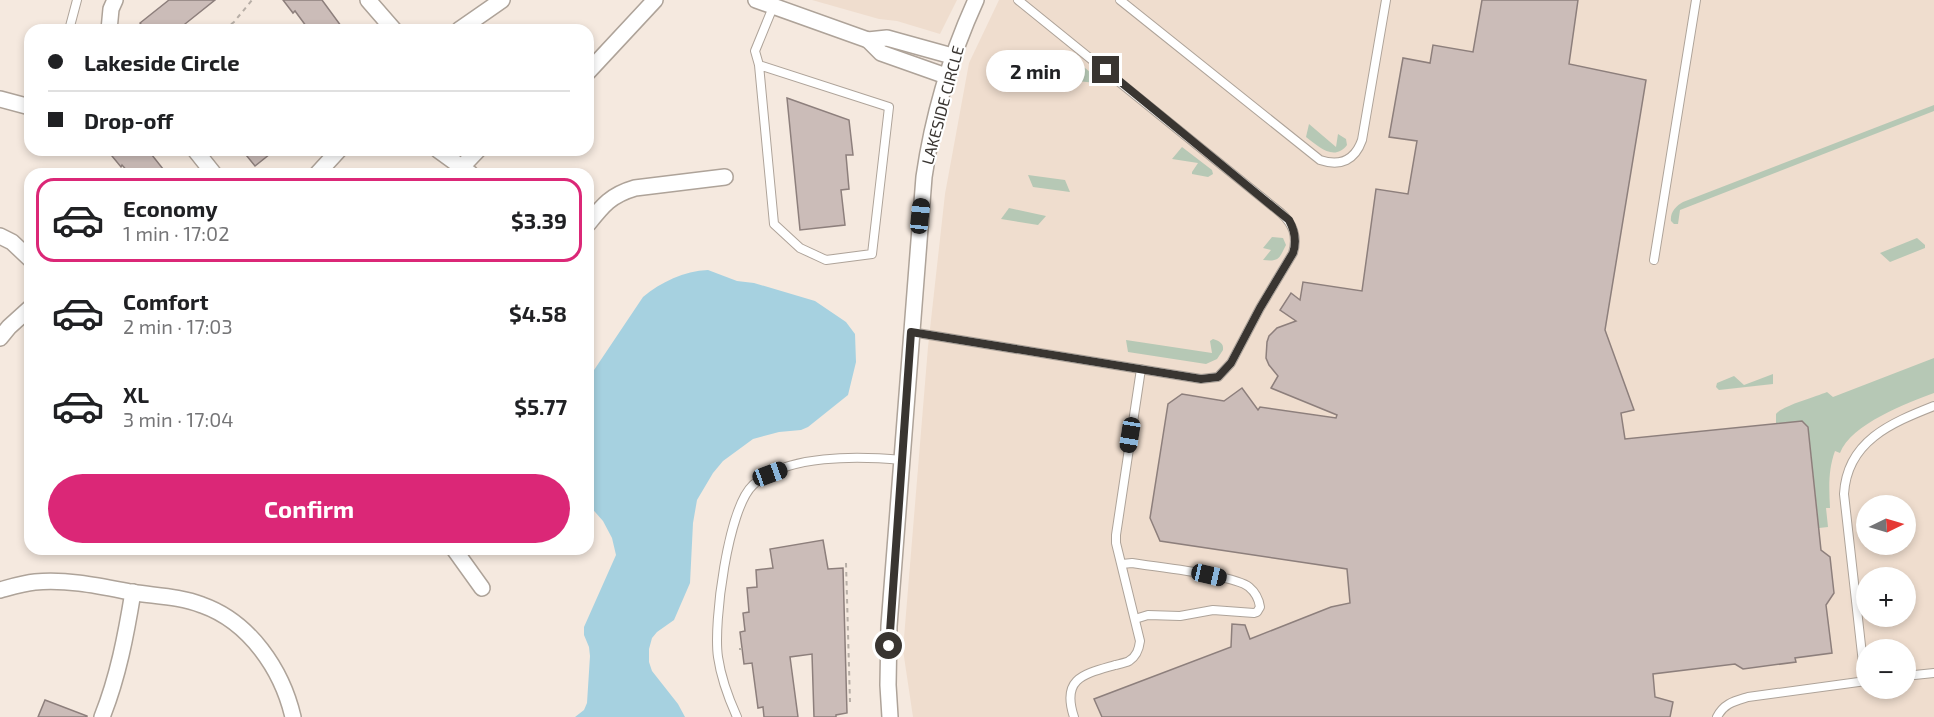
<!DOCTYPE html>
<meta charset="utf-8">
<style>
:root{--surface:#fff;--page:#f6f6f6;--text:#202124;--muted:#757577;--line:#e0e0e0;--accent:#db2777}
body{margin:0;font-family:"Exo 2",sans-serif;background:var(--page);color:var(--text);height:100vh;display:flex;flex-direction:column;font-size:22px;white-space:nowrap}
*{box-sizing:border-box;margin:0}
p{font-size:20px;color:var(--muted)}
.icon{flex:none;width:33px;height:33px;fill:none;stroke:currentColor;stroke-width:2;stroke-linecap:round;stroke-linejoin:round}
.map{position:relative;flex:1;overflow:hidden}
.sheet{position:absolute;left:24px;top:168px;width:570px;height:387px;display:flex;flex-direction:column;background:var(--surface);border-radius:18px;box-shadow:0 3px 9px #0003}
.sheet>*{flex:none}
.hud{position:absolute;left:24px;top:24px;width:570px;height:132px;border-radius:18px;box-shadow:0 3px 9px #0003;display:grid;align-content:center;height:132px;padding:0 24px;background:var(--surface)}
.needle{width:39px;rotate:85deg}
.tools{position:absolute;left:1856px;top:495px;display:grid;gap:12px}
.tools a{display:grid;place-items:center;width:60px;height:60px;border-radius:50%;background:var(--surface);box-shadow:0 3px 9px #0003;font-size:30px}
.end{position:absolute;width:27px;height:27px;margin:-14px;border:8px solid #393531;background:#fff;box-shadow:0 0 0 3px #fff}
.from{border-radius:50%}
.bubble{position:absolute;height:42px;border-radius:21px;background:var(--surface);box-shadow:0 3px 9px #0003;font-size:20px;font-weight:700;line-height:42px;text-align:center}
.car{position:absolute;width:18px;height:36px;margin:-18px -9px;border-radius:8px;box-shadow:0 0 4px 2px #0007;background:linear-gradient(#222 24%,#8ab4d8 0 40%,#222 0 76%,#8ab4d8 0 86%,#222 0)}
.hud b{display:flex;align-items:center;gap:21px;height:57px;font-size:22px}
.hud b+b{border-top:2px solid var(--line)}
.hud i{width:15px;height:15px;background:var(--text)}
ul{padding:10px 0 0;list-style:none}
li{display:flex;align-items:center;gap:18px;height:84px;margin:0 12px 9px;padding:0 12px;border:3px solid transparent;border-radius:18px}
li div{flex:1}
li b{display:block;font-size:22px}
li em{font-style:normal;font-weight:700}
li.current{border-color:var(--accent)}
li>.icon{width:54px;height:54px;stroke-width:1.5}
.primary-button{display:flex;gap:12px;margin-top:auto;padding:12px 24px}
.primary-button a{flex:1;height:69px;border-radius:36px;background:var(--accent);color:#fff;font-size:24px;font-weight:700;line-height:69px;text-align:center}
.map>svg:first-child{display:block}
.built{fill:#efddce;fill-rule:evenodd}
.green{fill:#b6c8b5}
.water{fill:#a6d1e0}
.building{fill:#cbbcb8;stroke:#8d7f7c;stroke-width:1.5}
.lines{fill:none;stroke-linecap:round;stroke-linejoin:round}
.service-casing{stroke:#aea399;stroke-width:10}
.minor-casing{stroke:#aea399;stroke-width:18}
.path{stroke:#b7aea6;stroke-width:2;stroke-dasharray:4.5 4.5;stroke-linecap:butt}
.service{stroke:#fff;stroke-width:8}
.minor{stroke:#fff;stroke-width:15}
.route{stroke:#393531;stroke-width:8}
.labels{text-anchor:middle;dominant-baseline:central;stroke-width:4.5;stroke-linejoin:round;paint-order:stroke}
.street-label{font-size:16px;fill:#393531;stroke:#fff}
</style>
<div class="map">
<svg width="1934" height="717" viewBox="0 0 1934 717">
<rect width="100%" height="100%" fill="#f5e9df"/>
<!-- built -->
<g class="built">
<polygon points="812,0 957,0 940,34 897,21 879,19"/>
<path d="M999 0H1934V717H913L903 650 928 347 945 194 969 63ZM1866 506H1905V544H1866ZM1866 578H1905V616H1866ZM1866 650H1905V688H1866Z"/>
</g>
<!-- green -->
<g class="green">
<polygon points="1065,55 1074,59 1096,77 1096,83 1077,81 1076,78 1082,71 1057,66"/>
<path d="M1934 105V111L1680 210 1678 224H1674L1671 221C1670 212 1676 206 1683 202Z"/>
<path d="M1309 124 1336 147 1338 134 1346 139 1347 145C1334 162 1318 146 1306 137Z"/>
<polygon points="1182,147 1212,170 1213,174 1208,177 1192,174 1192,172 1198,163 1172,159"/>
<polygon points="1028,175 1065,180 1070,192 1033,187"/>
<polygon points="1009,208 1046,216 1038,225 1001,219"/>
<path d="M1272 237 1283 238 1286 245C1279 258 1280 262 1263 260L1271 250 1263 248Z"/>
<polygon points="1917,238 1925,245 1925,248 1890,262 1880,253"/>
<path d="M1213 339C1219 341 1224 343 1223 350L1217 359 1206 364 1128 352 1126 340 1212 353 1210 341Z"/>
<path d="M1934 358V393C1907 403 1851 424 1840 453L1835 451C1828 470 1829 488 1830 508H1826L1828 527 1819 528 1808 427 1802 421 1776 424V414C1782 406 1815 397 1827 392L1833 397Z"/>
<polygon points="1773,374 1773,384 1719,390 1716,387 1717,383 1734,376 1744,385"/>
</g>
<!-- water -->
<path class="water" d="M708 270 737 281 754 283 815 301 846 322 855 334 856 362 848 395 808 427 801 430 779 432 753 439 723 461 713 473 697 500 693 523 690 583 674 620 657 632 652 638 649 649V662L652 671 678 704 685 717H575L584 710 587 703 590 656 589 647 584 635V627L616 555 612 538 603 521 588 504V379L643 297C661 282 684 271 708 270Z"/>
<!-- building -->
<g class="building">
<polygon points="169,0 215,0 185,24 190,30 146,30 140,23"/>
<polygon points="283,0 322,0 344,30 309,30 295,11 293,13"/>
<polygon points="1482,0 1578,0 1569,64 1646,80 1605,330 1634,410 1621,413 1625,439 1802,421 1808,427 1821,550 1830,557 1834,593 1826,605 1832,653 1795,658 1796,662 1743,669 1735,664 1653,674 1655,697 1673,702 1670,717 1102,717 1094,699 1231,647 1232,624 1245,625 1250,639 1331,607 1350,603 1347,569 1160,541 1150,518 1168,404 1182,394 1224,401 1242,388 1258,410 1260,407 1336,418 1337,415 1271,388 1278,376 1269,365 1266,358 1267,342 1269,336 1277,328 1296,321 1280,310 1291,293 1300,300 1303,282 1362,291 1376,189 1408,194 1417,141 1389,137 1403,58 1430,63 1433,45 1473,52"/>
<polygon points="787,98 849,120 853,155 846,155 849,189 841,190 845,225 800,230"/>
<polygon points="107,150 148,150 167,174 130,174 122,165 121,167"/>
<polygon points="242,150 275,150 255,166"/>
<polygon points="823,540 828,569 843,568 847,713 836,715 836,717 814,717 812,654 790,657 798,717 764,717 763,707 758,708 752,663 744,664 740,632 745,631 743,613 749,612 747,588 757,587 756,570 773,568 770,549"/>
<polygon points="45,700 87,716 87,717 38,717"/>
</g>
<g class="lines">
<defs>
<g id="service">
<path d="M1120 0 1320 160C1341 167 1355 160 1362 140L1386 0"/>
<polyline points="69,30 77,0"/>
<polyline points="759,65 774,224 800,248 826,260 872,254 889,107 759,65 755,51 773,7"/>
<polyline points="1654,260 1696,0"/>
<path d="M911 332 1201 379 1218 377 1231 363 1260 308 1293 253C1298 236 1293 224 1281 213L1018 0"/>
<path d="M1122 564 1132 563C1155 567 1235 575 1249 587 1255 592 1259 600 1260 607L1257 612 1254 613 1213 610 1180 616 1148 615 1135 619"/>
<polyline points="1905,676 1934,673"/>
<path d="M1865 681 1844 494C1847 441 1891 423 1934 406"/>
<path d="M737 717C728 697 721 678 718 657 713 623 728 508 753 485 786 454 859 456 902 460"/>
<path d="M1074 717C1061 678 1084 674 1115 665 1119 664 1125 663 1129 661 1137 656 1139 649 1140 641L1116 543V535L1141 369"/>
<path d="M1717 717C1724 703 1735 701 1748 697L1866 681"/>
</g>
<g id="minor">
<polyline points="368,0 394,30"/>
<polyline points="756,0 868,40 887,38 952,56"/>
<polyline points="109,30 111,9 115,0"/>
<polyline points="459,30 502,0"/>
<polyline points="868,40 881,53 946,76"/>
<polyline points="588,72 655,0"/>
<polyline points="0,99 30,107"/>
<polyline points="195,150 214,174"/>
<polyline points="438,150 471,174"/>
<polyline points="317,174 339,150"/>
<polyline points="455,174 478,150"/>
<path d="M588 224C603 205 611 195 635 188L725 177"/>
<polyline points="0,236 12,242 30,259"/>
<polyline points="0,338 9,327 30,308"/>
<polyline points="454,549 482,588"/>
<path d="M0 590C11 587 24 583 35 582 67 579 99 586 130 592 154 596 179 596 202 605 250 622 282 670 293 717"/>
<path d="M102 717C118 677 126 635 133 592"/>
<path d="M890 717 888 685 889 626 924 177C933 115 950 57 976 0"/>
</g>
</defs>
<!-- service casing -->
<use href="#service" class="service-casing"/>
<!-- minor casing -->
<use href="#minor" class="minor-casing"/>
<!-- path -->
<g class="path">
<polyline points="224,30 234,22 252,0"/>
<polyline points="846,563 850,702"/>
<polyline points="739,649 742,649"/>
</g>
<!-- service -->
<use href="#service" class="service"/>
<!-- minor -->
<use href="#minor" class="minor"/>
</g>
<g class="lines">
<!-- route -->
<path class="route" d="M889 646 911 332 1201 379 1218 377 1231 363 1260 308 1293 253C1297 241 1295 231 1289 220L1106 70"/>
</g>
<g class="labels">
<!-- street labels -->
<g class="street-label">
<text transform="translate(942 105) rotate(-75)">LAKESIDE CIRCLE</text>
</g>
</g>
</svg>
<div class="tools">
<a><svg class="needle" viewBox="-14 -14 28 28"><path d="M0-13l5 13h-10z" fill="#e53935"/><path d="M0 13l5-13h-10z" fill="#757577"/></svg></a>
<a>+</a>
<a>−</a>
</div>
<i class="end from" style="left:889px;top:646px"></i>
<i class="end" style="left:1106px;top:70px"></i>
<div class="bubble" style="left:986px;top:50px;width:99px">2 min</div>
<i class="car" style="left:920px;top:216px;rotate:6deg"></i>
<i class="car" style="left:1130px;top:435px;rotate:189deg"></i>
<i class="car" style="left:770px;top:474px;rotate:70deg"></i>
<i class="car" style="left:1209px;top:575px;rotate:103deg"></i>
<div class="hud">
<b><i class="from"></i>Lakeside Circle</b>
<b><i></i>Drop-off</b>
</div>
<section class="sheet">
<ul>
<li class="current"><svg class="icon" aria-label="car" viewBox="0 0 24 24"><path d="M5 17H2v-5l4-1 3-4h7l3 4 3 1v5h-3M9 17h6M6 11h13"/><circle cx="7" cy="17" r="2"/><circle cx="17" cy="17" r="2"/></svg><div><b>Economy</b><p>1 min · 17:02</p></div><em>$3.39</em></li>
<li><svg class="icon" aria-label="car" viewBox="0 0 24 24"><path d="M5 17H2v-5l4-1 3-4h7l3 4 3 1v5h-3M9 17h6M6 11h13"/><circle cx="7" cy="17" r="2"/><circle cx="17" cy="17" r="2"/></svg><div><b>Comfort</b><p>2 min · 17:03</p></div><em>$4.58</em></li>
<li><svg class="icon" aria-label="car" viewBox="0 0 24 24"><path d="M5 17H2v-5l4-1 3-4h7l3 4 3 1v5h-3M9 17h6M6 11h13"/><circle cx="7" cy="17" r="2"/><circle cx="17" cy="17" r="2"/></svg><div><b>XL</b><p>3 min · 17:04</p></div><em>$5.77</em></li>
</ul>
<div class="primary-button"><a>Confirm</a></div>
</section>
</div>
